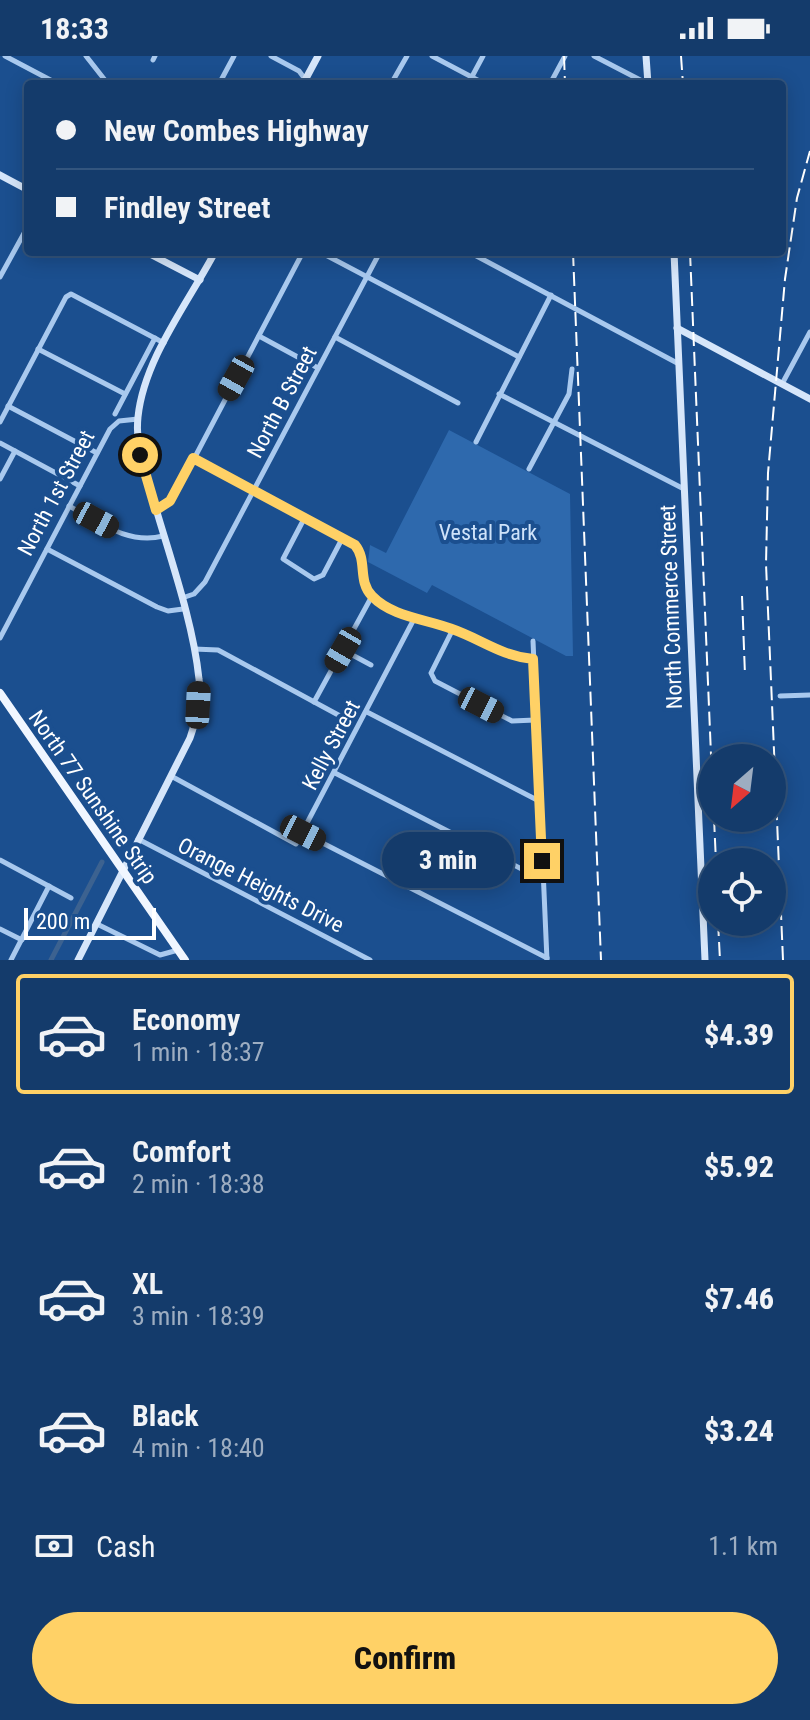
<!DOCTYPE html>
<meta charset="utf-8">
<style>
:root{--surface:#143b6b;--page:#1d4271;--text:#f1f3f6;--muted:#9dadc1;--line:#33557e;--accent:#ffd166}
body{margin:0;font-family:"Roboto Condensed",sans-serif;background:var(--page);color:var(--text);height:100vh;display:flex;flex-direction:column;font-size:30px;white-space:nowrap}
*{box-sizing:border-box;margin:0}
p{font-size:26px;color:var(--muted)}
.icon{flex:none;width:44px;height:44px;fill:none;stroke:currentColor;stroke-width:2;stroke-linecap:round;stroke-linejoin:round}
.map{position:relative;height:904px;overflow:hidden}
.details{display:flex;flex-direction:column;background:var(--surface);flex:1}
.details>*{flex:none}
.top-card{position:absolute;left:24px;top:24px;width:762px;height:176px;border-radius:8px;box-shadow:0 4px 20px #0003,0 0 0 2px var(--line);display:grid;align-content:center;height:176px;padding:0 32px;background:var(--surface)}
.needle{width:52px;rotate:208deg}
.tools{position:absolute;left:698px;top:688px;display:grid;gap:16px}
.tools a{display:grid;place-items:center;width:88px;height:88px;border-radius:50%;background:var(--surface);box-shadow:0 4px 20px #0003,0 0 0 2px var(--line);font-size:40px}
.scale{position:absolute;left:24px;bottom:20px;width:132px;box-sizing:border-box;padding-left:8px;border:4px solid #fff;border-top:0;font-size:22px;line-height:28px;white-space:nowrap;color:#fff;-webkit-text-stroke:6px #1b4f8f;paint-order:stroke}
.end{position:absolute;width:36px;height:36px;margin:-18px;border:10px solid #ffd166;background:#111;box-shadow:0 0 0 4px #111}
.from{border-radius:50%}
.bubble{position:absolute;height:56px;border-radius:28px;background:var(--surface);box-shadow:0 4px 20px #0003,0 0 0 2px var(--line);font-size:26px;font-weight:800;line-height:56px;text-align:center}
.car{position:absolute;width:24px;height:48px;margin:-24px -12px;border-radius:10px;box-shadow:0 0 6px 2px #0007;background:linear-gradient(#222 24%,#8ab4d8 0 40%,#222 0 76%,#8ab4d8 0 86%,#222 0)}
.top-card b{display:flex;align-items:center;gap:28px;height:76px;font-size:30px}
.top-card b+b{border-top:2px solid var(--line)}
.top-card i{width:20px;height:20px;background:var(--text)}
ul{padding:14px 0 0;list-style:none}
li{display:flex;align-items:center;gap:24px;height:120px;margin:0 16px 12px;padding:0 16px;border:4px solid transparent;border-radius:8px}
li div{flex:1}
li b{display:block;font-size:30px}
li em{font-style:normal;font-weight:800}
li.current{border-color:var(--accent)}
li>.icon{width:72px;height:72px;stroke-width:1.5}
.pay{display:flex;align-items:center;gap:20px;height:88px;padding:0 32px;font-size:30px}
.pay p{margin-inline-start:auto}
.primary-button{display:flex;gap:16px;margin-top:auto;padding:16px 32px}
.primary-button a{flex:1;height:92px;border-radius:48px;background:var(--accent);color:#111;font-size:32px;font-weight:800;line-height:92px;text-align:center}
.status{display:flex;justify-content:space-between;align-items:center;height:56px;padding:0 40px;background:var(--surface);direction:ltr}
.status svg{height:22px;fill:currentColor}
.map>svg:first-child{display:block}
.green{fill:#2e69ad}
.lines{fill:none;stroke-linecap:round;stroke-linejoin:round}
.canal{stroke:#3c6290;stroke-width:5}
.street{stroke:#a9c9ee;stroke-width:5}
.secondary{stroke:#d6e6fa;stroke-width:7}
.primary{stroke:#f0f6ff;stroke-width:8}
.rail{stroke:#fff;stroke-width:2;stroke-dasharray:14 6;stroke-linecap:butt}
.route{stroke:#ffd166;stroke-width:10}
.labels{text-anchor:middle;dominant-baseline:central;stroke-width:8;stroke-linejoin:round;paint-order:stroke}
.street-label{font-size:22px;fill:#fff;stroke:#1b4f8f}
.park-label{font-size:22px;fill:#cfe3fa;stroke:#1b4f8f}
</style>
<div class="status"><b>18:33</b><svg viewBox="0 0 49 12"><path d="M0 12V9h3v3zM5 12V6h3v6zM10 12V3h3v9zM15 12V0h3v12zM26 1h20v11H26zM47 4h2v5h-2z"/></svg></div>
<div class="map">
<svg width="810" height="904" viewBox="0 0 810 904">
<rect width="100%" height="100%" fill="#1b4f8f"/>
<!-- green -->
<polygon class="green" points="449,374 570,438 573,600 566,600 432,529 427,537 368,506 370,489 386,497"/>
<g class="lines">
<!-- canal -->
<polyline class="canal" points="51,904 102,806"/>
<!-- street -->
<g class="street">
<polyline points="5,0 58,28"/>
<polyline points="86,0 108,28"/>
<polyline points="271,0 299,15 305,23"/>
<polyline points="432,0 485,28"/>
<polyline points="594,0 648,28"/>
<polyline points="153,4 155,0"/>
<polyline points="219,28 234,0"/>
<polyline points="391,28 407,0"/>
<polyline points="468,28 483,0"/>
<polyline points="550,28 565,0"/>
<polyline points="320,196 519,301"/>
<polyline points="469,196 679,308"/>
<polyline points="0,221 28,170"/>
<polyline points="259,280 318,312"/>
<polyline points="335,281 458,347"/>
<polyline points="38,293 125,338"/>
<polyline points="782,328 810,276"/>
<polyline points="499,338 684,433"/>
<polyline points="8,350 97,397"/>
<polyline points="115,358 155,282"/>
<polyline points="0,366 66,241 71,238 164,287"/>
<polyline points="476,386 551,239"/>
<polyline points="0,387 80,430"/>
<path d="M193 402 355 489C368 505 357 524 372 540 392 561 426 563 452 573 481 583 502 600 533 603"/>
<polyline points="529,413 569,338 572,313"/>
<polyline points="0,423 15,395"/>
<path d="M69 450C99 466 128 489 163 480"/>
<polyline points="156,454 170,445 186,418 303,196"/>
<polyline points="305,461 283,503 314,523 323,519 343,481"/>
<polyline points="47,493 157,551 168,555 183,553"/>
<polyline points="182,542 194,538 205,526 380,196"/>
<polyline points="453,573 431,617 435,625 512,665 535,664"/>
<polyline points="0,582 110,373 119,365 138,363"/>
<polyline points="533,585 547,904"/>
<polyline points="194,593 218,594 342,661"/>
<polyline points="343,594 371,609"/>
<polyline points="780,640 810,639"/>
<polyline points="314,646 372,540"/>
<polyline points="367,656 539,745"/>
<polyline points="335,717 543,824"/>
<polyline points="171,720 296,788 414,563"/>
<polyline points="303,777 547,902"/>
<polyline points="138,783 370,904"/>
<polyline points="0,804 71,842"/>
<polyline points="97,868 160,899 178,894"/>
<polyline points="0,873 22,884"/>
<polyline points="11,904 49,830"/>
</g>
<!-- secondary -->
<g class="secondary">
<polyline points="646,0 648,28"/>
<polyline points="303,28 318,0"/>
<polyline points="0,119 28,134"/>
<polyline points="146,196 200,224"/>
<polyline points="674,196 705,904"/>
<polyline points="677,272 810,343"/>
<path d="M78 904 190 682C196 664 202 643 199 623 193 564 168 496 152 439 144 413 135 389 138 361 144 303 188 247 215 196"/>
</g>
<!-- primary -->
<polyline class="primary" points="0,637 185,904"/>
<!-- rail -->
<g class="rail">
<polyline points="564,0 565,28"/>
<polyline points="681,0 683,28"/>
<polyline points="573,196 601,904"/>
<polyline points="690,196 712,723"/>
<polyline points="742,540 745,619"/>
<polyline points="714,762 716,806"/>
<polyline points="718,866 720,904"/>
<polyline points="783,904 766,508 768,417 785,223 797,142 810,95"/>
</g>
</g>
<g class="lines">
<!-- route -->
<path class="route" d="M140 399 156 454 170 445 193 402 355 489C368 505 357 524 372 540 392 561 426 563 452 573 481 583 501 600 533 603L542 805"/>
</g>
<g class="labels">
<!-- street labels -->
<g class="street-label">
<text transform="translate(282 346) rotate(-62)">North B Street</text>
<text transform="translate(56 437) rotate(-62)">North 1st Street</text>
<text transform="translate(671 551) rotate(-92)">North Commerce Street</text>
<text transform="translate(331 689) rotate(-62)">Kelly Street</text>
<text transform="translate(93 741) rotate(55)">North 77 Sunshine Strip</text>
<text transform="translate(261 829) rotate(27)">Orange Heights Drive</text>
</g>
<!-- park labels -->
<g class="park-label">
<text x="488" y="476">Vestal Park</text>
</g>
</g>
</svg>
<div class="tools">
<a><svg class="needle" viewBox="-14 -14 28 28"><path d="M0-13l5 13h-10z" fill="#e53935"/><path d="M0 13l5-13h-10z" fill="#9dadc1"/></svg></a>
<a><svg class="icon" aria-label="locate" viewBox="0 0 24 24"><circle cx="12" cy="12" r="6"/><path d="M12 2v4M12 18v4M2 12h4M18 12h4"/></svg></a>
</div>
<div class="scale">200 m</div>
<i class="end from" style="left:140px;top:399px"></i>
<i class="end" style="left:542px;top:805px"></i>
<div class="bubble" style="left:382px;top:776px;width:132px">3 min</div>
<i class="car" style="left:236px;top:322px;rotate:209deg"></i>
<i class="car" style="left:96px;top:464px;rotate:118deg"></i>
<i class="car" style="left:343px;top:594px;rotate:210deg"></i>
<i class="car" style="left:198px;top:649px;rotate:3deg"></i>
<i class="car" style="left:481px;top:649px;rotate:117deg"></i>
<i class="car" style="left:303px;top:777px;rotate:117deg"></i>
<div class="top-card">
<b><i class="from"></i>New Combes Highway</b>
<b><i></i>Findley Street</b>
</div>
</div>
<section class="details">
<ul>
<li class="current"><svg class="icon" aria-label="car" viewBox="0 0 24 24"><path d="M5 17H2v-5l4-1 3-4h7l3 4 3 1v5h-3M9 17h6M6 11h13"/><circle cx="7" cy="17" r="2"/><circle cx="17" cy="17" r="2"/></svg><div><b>Economy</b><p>1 min · 18:37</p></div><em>$4.39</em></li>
<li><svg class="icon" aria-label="car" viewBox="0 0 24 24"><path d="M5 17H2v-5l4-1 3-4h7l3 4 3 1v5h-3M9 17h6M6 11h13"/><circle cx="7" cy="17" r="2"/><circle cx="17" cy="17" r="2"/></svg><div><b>Comfort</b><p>2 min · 18:38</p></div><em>$5.92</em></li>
<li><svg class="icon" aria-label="car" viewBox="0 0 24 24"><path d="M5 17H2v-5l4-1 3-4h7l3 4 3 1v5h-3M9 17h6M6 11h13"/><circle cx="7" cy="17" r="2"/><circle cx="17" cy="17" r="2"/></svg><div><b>XL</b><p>3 min · 18:39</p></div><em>$7.46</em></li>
<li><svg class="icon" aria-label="car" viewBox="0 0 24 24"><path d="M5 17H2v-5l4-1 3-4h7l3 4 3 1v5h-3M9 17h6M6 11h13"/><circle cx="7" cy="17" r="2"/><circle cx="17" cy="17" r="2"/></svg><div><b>Black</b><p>4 min · 18:40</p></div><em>$3.24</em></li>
</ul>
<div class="pay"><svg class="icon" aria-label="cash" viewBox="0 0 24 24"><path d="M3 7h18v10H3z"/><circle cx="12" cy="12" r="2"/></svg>Cash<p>1.1 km</p></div>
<div class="primary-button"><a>Confirm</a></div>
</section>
